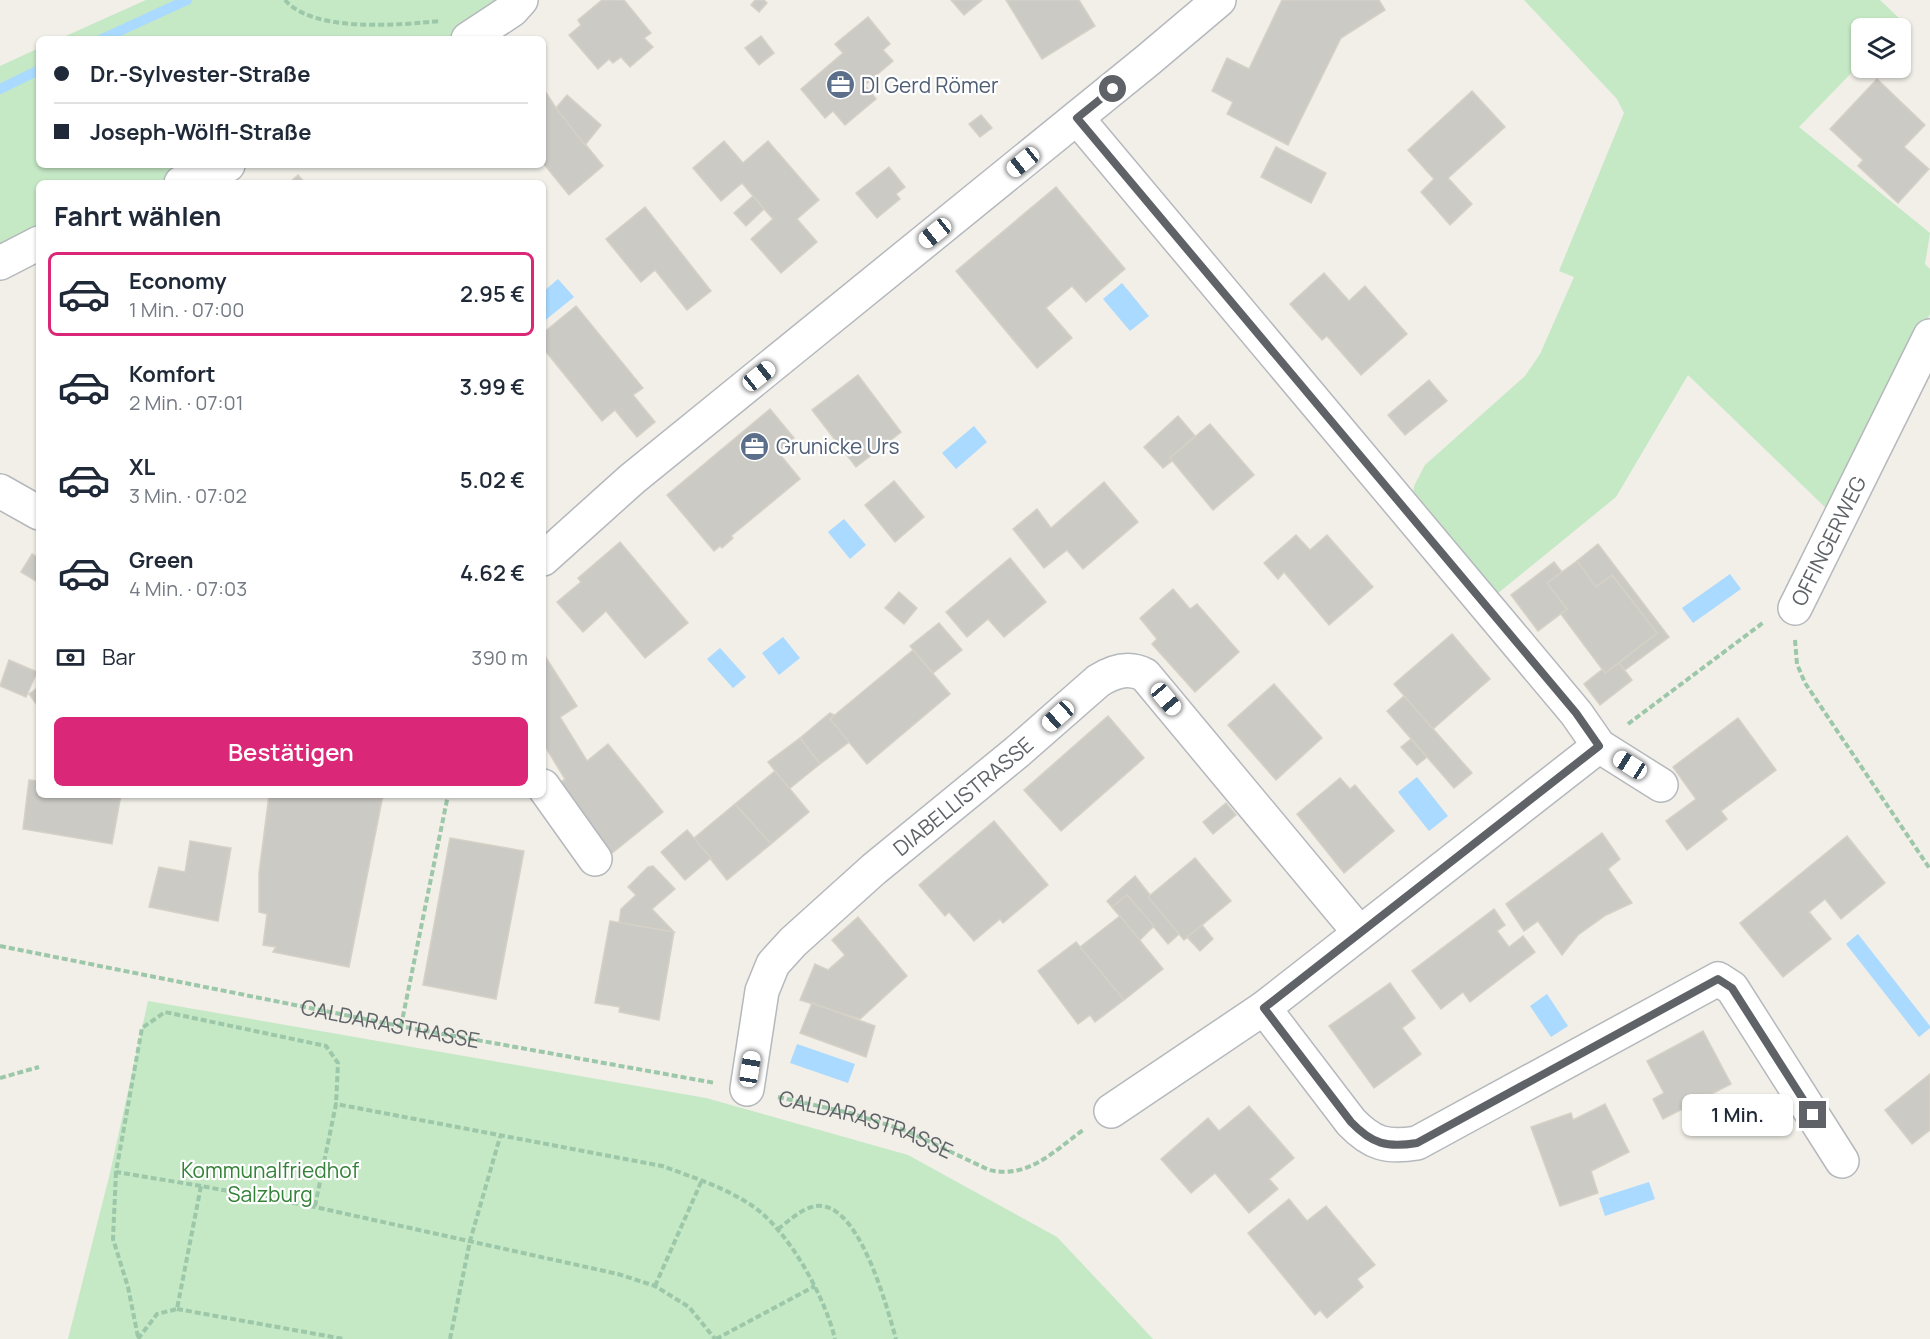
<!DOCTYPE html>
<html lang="de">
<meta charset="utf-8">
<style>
:root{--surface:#fff;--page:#f6f6f7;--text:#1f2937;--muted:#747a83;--line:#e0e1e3;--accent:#db2777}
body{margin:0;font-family:Manrope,sans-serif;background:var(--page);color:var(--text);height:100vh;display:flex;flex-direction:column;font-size:22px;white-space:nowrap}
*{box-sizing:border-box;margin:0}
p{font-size:20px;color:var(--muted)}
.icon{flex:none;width:33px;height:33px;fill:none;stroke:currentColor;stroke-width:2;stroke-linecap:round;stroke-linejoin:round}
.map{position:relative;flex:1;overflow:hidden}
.details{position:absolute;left:36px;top:180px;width:510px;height:618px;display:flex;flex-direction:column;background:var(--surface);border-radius:9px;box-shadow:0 2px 4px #0004}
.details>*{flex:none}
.hud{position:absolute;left:36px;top:36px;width:510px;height:132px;border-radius:9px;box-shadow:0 2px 4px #0004;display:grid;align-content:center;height:132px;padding:0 18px;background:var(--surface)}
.tools{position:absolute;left:1851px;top:18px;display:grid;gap:12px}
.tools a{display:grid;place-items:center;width:60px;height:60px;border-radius:9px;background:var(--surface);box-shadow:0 2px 4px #0004;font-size:30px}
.end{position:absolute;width:27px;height:27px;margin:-14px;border:8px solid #5f6368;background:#fff;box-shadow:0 0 0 3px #fff}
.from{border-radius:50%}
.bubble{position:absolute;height:42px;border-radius:9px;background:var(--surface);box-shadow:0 2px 4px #0004;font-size:20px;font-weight:600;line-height:42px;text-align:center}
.car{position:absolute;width:18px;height:36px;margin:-18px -9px;border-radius:8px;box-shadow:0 0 4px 2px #0007;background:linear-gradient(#fff 24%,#345 0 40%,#fff 0 76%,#345 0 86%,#fff 0)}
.hud b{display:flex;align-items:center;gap:21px;height:57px;font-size:22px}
.hud b+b{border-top:2px solid var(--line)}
.hud i{width:15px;height:15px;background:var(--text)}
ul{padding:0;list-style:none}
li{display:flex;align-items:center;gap:18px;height:84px;margin:0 12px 9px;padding:0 6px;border:3px solid transparent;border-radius:9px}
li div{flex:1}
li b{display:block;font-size:22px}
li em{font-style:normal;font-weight:600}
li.selected{border-color:var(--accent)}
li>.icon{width:54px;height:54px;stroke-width:1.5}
h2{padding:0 18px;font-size:27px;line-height:72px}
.pay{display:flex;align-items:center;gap:15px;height:66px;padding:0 18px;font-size:22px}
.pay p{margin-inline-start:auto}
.action{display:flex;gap:12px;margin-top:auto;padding:12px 18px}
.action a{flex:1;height:69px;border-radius:9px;background:var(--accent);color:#fff;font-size:24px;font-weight:600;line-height:69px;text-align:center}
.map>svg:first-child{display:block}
.green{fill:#c5e8c5}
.water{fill:#aadaff}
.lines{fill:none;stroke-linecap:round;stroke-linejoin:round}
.stream{stroke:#aadaff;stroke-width:10}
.building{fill:#cccac5;stroke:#d6d1c6;stroke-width:1.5}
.minor-casing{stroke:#b5b8bc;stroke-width:36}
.path{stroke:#9cc7a9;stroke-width:4;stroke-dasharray:6 3;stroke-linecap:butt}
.minor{stroke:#fff;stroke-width:33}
.route{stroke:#5f6368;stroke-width:8}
.labels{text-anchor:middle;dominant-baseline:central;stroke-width:4.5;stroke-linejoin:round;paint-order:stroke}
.service-label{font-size:21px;fill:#4e5e75;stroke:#fff;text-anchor:start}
.street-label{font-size:21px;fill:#5f6368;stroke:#fff}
.park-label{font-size:21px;fill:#348238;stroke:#fff}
</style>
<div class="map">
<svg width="1930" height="1339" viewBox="0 0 1930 1339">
<rect width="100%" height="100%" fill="#f1efe8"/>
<!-- green -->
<g class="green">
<polygon points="146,0 502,0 485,18 448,39 59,39"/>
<polygon points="1524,0 1880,0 1902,21 1895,28 1862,28 1861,63 1799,127 1930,233 1925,264 1930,269 1930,314 1829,511 1688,375 1616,497 1492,598 1412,508 1414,486 1425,465 1525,376 1540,354 1574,277 1559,271 1624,113 1617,99"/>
<polygon points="39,48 39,165 203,165 160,183 39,183 39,232 0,250 0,66"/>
<polygon points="148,1001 706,1098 908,1155 1057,1237 1153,1339 68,1339 110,1173"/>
</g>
<!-- water -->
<g class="water">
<polygon points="558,279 574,297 543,322 543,292"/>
<polygon points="1122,283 1149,316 1130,331 1103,299"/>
<polygon points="974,426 987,442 956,469 942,453"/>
<polygon points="844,519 866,545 850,559 828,532"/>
<polygon points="1730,574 1741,589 1693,623 1682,608"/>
<polygon points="783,637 800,658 779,675 762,653"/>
<polygon points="720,648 746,677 733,688 707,659"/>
<polygon points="1417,777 1448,816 1429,831 1398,792"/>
<polygon points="1858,934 1930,1026 1930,1028 1919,1037 1846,944"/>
<polygon points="1547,994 1568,1026 1551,1037 1530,1006"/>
<polygon points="797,1044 855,1064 848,1083 790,1063"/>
<polygon points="1649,1182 1655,1199 1605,1216 1599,1198"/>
</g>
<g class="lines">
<!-- stream -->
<g class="stream">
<polyline points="102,39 187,0"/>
<polyline points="0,89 39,70"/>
</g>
</g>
<!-- building -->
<g class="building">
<polygon points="602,0 624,0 651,33 644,38 653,47 630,67 621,57 613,63 609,59 598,69 569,35 581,25 578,20"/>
<polygon points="755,0 764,0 767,3 759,12 751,5"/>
<polygon points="951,0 982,0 964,15"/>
<polygon points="1006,0 1079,0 1095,26 1042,59"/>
<polygon points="1282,0 1379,0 1385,10 1341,38 1288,145 1227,114 1233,102 1212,91 1227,58 1249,69"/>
<polygon points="868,17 890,44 883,50 893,61 865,85 876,99 845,125 833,111 825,118 801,89 843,53 835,44"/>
<polygon points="761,36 774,53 759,65 745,48"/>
<polygon points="1877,79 1925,125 1904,147 1929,169 1898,203 1858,166 1863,160 1830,129"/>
<polygon points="543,88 556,108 603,166 569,195 543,163"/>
<polygon points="1472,91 1505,127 1448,178 1472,204 1450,225 1421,192 1434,179 1408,150"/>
<polygon points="567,95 601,125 585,145 556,108"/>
<polygon points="981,115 992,128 980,137 969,124"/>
<polygon points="724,141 743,163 768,141 819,200 797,219 817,242 781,273 751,239 773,219 764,209 742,183 721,201 693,168"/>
<polygon points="1276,147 1326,173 1311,203 1261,177"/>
<polygon points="889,167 905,187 896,194 900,199 877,218 856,193"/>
<polygon points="298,175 305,183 289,183"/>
<polygon points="1056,187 1125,269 1086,302 1072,286 1046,308 1072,338 1037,368 956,271"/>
<polygon points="753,196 764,209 746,226 734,213"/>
<polygon points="645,207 711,291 687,310 655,270 641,282 606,239"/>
<polygon points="1324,273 1349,301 1365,286 1407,334 1361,375 1327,336 1322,340 1290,304"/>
<polygon points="576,306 643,388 633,395 655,422 637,437 615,410 602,421 543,348 543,333"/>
<polygon points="858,375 901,432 856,467 812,410"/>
<polygon points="1429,380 1447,401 1405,435 1388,415"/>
<polygon points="770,409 794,438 778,452 800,479 731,536 733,538 722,548 720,546 714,551 667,495"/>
<polygon points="1178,416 1195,436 1170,458 1172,461 1163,468 1144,447"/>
<polygon points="1210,424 1254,475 1213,510 1170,458"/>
<polygon points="894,481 924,517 895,542 865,505"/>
<polygon points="1104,482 1138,522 1083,569 1067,550 1044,568 1013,529 1037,509 1051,528"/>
<polygon points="1296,535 1310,550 1327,535 1373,587 1329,625 1284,572 1278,579 1264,563"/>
<polygon points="620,542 688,623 645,658 606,611 583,632 557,602 581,582 578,578"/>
<polygon points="1598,544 1669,637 1625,670 1619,663 1657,633 1612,575 1596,587 1577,561"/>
<polygon points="32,554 39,558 39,583 21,572"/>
<polygon points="1010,558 1046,602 1004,637 988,619 967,637 946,612"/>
<polygon points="1577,561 1596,587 1612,575 1657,633 1605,673 1561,614 1567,609 1547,583"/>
<polygon points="1554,562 1562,572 1547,583 1567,609 1538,631 1511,595"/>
<polygon points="1173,589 1190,609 1197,604 1239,652 1195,692 1152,644 1157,639 1140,618"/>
<polygon points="899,592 917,608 904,624 885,608"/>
<polygon points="939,623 962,650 933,673 910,646"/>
<polygon points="1452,634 1490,679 1433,729 1394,684"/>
<polygon points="913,650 950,694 867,764 830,719"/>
<polygon points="543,653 577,706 560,717 587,761 608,744 663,812 611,854 556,786 565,779 543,743"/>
<polygon points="9,660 37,672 26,697 0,686"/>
<polygon points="1619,663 1632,680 1600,705 1584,684 1603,669 1605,673"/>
<polygon points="1274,684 1322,738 1276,780 1228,725"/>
<polygon points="39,687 39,708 29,694"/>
<polygon points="1404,696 1472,773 1454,788 1387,711"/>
<polygon points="830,713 834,715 830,719 849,742 820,764 800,738"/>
<polygon points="1108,716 1144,758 1061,831 1024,790"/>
<polygon points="1738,718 1776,770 1721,811 1727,819 1687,850 1666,821 1696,799 1673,767"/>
<polygon points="800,738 820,764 789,789 768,762"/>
<polygon points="1411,739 1427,757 1417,765 1401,747"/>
<polygon points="775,771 809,812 771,844 735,804"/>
<polygon points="1340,778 1350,789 1355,785 1394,831 1344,873 1297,814"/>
<polygon points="29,780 39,781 39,795 121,795 112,844 23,829"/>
<polygon points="269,795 383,795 349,967 273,952 276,947 263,945 267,914 259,912 259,873"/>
<polygon points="1226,803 1236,815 1213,834 1203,822"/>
<polygon points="735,804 771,844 727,880 694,838"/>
<polygon points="994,821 1048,885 1003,923 1000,919 974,941 949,912 945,916 919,885"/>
<polygon points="687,830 711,858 685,880 661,852"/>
<polygon points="1602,833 1620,859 1608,869 1632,903 1606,915 1578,935 1562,955 1538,921 1524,931 1506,904"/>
<polygon points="1847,836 1885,883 1841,919 1825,899 1809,912 1831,939 1783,977 1740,923"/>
<polygon points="450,838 524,851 496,999 423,985"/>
<polygon points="190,841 231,848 218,921 149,907 159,867 185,872"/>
<polygon points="1195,858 1231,901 1184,940 1148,897"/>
<polygon points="653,866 675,889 652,909 674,932 619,923 621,909 636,895 628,887 648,867"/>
<polygon points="1135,876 1150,895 1148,897 1179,934 1168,944 1127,895 1112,907 1107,901"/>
<polygon points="1127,895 1154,926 1140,940 1112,907"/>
<polygon points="1494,909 1505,925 1497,931 1509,947 1523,936 1535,952 1470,1002 1463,992 1441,1009 1412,971"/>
<polygon points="1120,916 1163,969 1124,1000 1080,947"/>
<polygon points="858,917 907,976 860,1019 800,1000 815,964 828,970 845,955 832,940"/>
<polygon points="610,921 674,932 659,1020 619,1012 620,1007 595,1003"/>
<polygon points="1202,925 1213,939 1200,951 1187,937"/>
<polygon points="1076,942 1124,1000 1095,1022 1090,1015 1078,1024 1038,971"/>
<polygon points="1390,983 1415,1018 1402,1028 1421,1054 1374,1088 1329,1026"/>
<polygon points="812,1003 875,1026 866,1057 800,1033"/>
<polygon points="1703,1031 1731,1084 1663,1119 1653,1099 1664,1093 1647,1061"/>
<polygon points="1930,1074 1930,1130 1912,1144 1885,1110"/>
<polygon points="1605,1104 1629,1152 1591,1171 1598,1193 1560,1206 1531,1127 1571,1113 1573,1120"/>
<polygon points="1249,1106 1294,1158 1269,1179 1278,1189 1249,1213 1215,1173 1191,1193 1161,1159 1208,1118 1219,1131"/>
<polygon points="1289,1199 1307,1221 1326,1206 1375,1265 1357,1279 1363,1287 1327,1318 1320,1310 1315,1315 1248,1233"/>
</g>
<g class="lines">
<defs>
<g id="minor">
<polyline points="468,39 512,10 521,0"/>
<polyline points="1077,118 1576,713 1599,746 1661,785"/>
<polyline points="181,183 228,165"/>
<polyline points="0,263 39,243"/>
<polyline points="0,491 39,513"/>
<polyline points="543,559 632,479 1148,60 1219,0"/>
<path id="s3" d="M1795 608 1930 336"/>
<polyline points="543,786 595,859"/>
<path d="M1264 1008 1351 1122C1372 1144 1387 1148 1417 1143L1718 979 1732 988 1842 1161"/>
<path id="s4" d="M747 1089 762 991 773 964 793 942 874 869 1017 752 1098 681C1112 672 1128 666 1145 675L1359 932"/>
<polyline points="1111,1111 1264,1008 1599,746"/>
</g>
</defs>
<!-- minor casing -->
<use href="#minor" class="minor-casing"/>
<!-- path -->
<g class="path">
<path d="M285 0C313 33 400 25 440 21"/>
<polyline points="1795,640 1797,664 1805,683 1930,869"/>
<polyline points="1628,724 1764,622"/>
<path id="s1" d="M0 946 410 1028 715 1083"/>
<polyline points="401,1026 448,795"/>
<polyline points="0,1078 39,1067"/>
<path id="s2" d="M778 1097 850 1113 907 1131 989 1170C1028 1179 1053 1152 1083 1130"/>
<polyline points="116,1172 113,1239 128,1287 138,1337"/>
<polyline points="201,1186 116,1172 142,1028 165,1012 326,1046 338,1063 336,1104"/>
<path d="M315 1206 336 1104 662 1166C692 1177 724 1187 751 1205 788 1229 825 1297 835 1339"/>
<path d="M778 1229C790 1220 806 1204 822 1206 861 1210 887 1307 896 1339"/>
<polyline points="655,1286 702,1180"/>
<polyline points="177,1309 344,1339"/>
<polyline points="138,1339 157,1314 177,1309 201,1186 315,1207 618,1274 655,1286 689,1307 715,1339"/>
<polyline points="450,1339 470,1241 500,1137"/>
<polyline points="716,1339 815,1286"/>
</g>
<!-- minor -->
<use href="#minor" class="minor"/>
</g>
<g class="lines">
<!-- route -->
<path class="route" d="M1113 89 1077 118 1576 713 1599 746 1264 1008 1351 1122C1372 1144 1387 1148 1417 1143L1718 979 1732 988 1813 1115"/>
</g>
<!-- icons -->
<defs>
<symbol id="office-disc" viewBox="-11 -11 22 22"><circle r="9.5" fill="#5c6f8a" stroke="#fff"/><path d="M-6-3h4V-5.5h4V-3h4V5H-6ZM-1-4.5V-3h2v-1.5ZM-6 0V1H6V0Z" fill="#fff"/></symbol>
</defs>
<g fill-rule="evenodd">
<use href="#office-disc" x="824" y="68" width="33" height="33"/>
<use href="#office-disc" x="738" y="430" width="33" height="33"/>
</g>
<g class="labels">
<!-- service labels -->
<g class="service-label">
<text x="861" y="85">DI Gerd Römer</text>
<text x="776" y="446">Grunicke Urs</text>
</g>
<!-- street labels -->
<g class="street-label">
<text stroke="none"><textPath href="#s3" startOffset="75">OFFINGERWEG</textPath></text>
<text stroke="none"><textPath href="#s4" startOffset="382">DIABELLISTRASSE</textPath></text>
<text stroke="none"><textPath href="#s1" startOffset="398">CALDARASTRASSE</textPath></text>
<text stroke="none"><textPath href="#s2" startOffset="92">CALDARASTRASSE</textPath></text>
</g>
<!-- park labels -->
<g class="park-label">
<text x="270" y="1170">Kommunalfriedhof<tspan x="270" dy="24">Salzburg</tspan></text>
</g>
</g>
</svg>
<div class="tools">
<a><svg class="icon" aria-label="layers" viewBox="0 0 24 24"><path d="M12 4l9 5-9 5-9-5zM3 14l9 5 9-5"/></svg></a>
</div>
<i class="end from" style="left:1113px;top:89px"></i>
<i class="end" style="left:1813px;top:1115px"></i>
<div class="bubble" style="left:1682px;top:1094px;width:111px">1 Min.</div>
<i class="car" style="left:1023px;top:162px;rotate:231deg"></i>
<i class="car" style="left:935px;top:233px;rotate:231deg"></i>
<i class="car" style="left:759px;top:376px;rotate:51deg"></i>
<i class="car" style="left:1166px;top:699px;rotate:140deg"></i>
<i class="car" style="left:1058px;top:716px;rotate:228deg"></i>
<i class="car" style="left:1630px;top:765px;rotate:302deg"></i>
<i class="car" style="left:750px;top:1069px;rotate:9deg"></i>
<div class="hud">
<b><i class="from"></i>Dr.-Sylvester-Straße</b>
<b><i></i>Joseph-Wölfl-Straße</b>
</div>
<section class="details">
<h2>Fahrt wählen</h2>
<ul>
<li class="selected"><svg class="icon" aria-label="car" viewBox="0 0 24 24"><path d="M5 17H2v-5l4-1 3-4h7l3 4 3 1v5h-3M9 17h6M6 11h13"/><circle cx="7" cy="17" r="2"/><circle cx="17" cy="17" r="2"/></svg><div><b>Economy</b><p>1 Min. · 07:00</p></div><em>2.95 €</em></li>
<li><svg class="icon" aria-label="car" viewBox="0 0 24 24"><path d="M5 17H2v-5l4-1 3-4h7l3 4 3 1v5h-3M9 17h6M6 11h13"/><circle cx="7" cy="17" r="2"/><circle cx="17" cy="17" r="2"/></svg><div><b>Komfort</b><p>2 Min. · 07:01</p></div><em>3.99 €</em></li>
<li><svg class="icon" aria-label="car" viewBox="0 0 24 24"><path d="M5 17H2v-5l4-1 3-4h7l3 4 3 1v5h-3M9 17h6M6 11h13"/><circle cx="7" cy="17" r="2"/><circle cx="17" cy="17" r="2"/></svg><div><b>XL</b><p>3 Min. · 07:02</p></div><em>5.02 €</em></li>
<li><svg class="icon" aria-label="car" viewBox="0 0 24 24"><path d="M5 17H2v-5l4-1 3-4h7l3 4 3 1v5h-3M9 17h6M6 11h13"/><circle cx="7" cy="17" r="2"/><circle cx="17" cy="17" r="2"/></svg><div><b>Green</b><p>4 Min. · 07:03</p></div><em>4.62 €</em></li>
</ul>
<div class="pay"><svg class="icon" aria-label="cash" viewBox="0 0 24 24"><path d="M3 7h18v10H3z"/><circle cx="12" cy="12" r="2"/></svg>Bar<p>390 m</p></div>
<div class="action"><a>Bestätigen</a></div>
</section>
</div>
